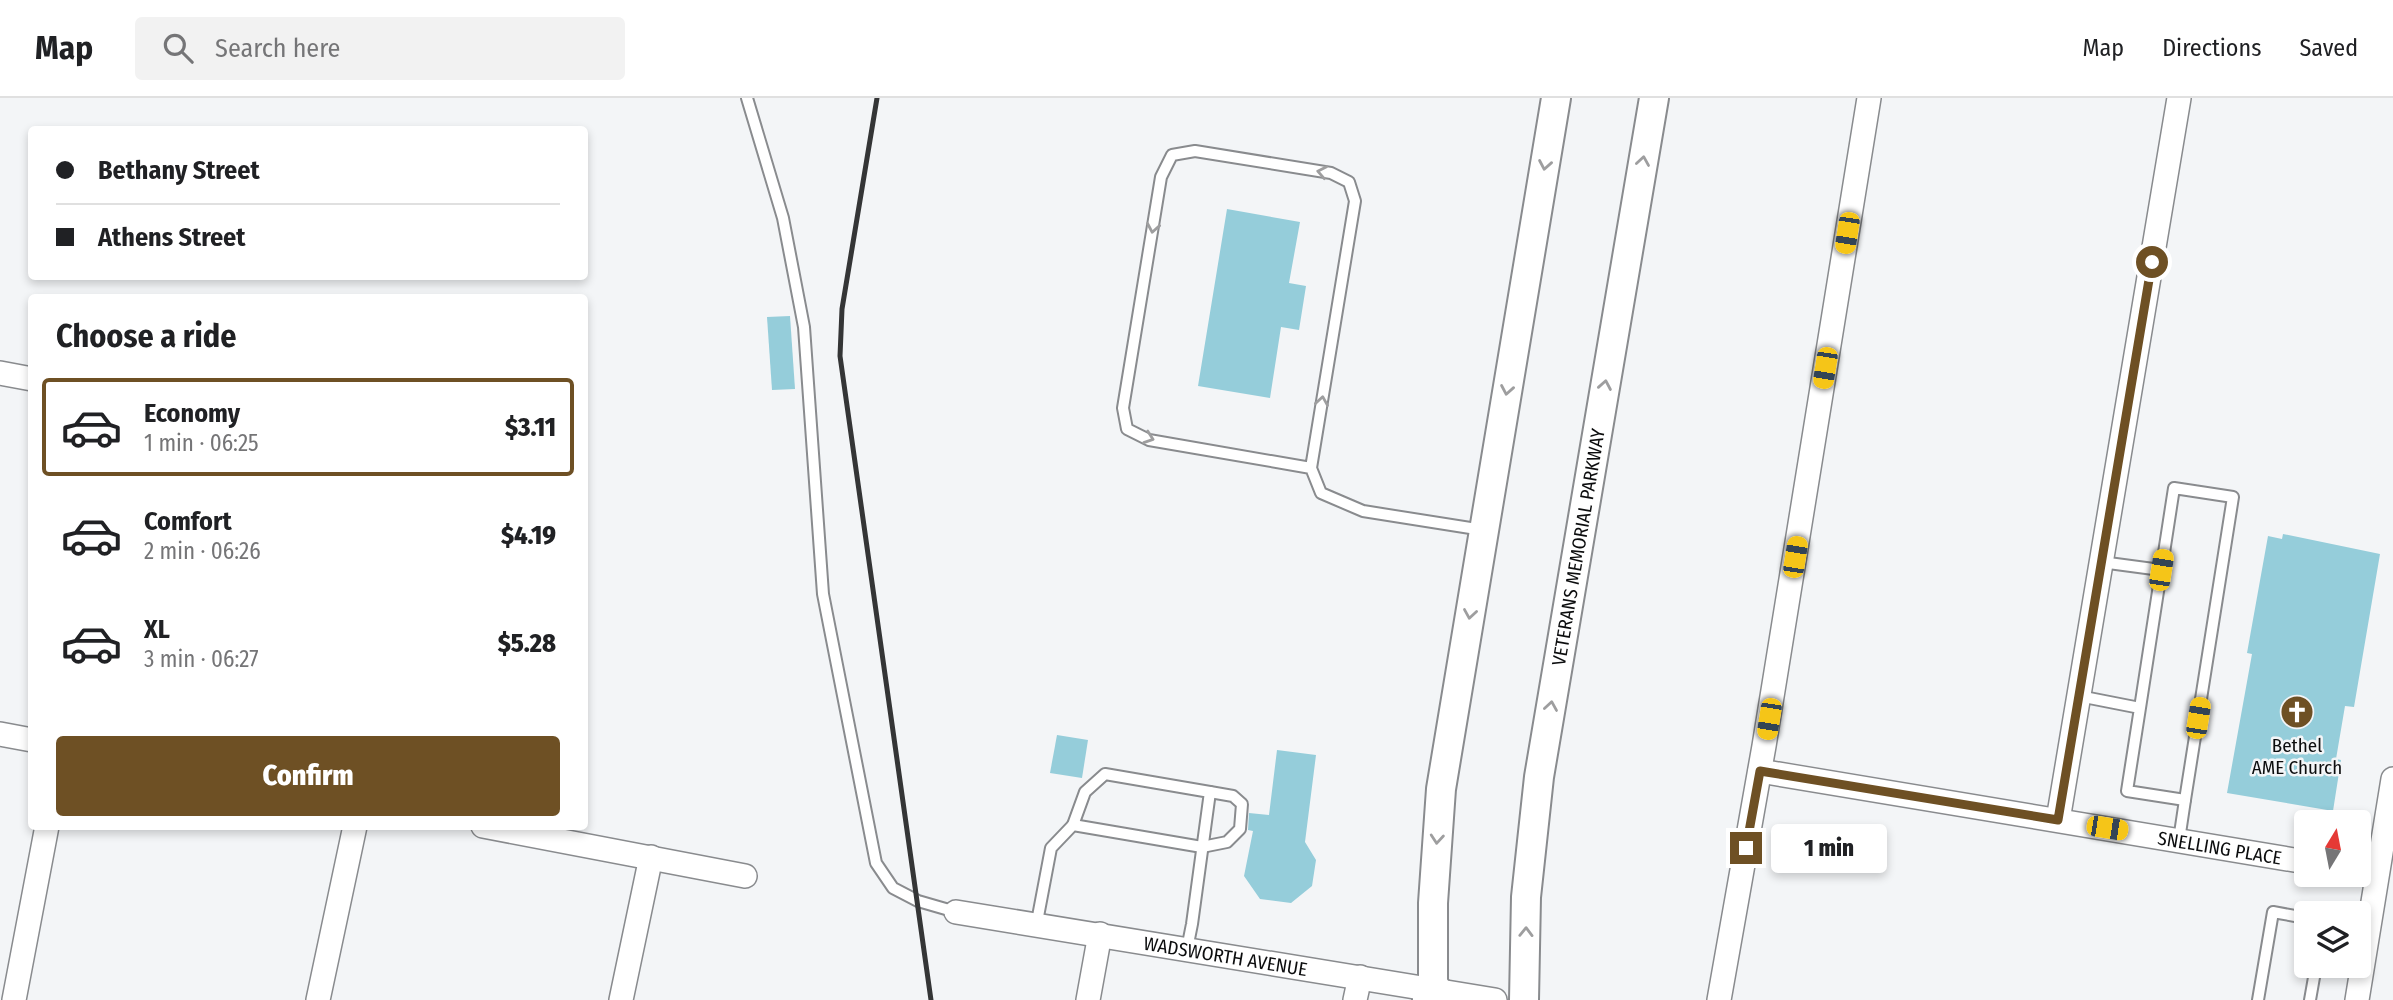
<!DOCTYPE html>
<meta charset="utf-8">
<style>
:root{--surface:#fff;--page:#f2f2f2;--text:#202124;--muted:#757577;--line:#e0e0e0;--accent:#6e5024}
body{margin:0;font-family:"Fira Sans Condensed",sans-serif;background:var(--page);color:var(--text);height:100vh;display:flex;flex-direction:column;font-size:26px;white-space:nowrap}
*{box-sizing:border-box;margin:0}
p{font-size:23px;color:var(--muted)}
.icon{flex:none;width:38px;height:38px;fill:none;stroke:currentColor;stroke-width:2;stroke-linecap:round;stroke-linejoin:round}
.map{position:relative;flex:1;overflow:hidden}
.drawer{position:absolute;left:28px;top:196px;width:560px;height:536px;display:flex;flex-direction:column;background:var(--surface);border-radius:7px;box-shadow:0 4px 10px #0003}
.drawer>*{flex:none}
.banner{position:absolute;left:28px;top:28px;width:560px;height:154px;border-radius:7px;box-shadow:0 4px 10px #0003;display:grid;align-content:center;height:154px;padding:0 28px;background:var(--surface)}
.needle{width:46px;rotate:10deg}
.fabs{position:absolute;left:2294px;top:712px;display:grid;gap:14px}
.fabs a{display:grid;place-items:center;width:77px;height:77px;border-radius:7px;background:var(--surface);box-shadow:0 4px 10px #0003;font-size:35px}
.end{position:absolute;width:32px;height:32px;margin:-16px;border:9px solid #6e5024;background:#fff;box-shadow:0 0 0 4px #fff}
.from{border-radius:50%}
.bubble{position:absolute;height:49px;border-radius:7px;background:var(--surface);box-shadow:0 4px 10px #0003;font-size:23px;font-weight:800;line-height:49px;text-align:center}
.car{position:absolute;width:21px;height:42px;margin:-21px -10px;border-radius:9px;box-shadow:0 0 5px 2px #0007;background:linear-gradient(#f5c518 24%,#345 0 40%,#f5c518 0 76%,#345 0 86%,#f5c518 0)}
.banner b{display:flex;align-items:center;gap:24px;height:66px;font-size:26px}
.banner b+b{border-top:2px solid var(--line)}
.banner i{width:18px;height:18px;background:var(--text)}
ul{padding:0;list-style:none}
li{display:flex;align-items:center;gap:21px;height:98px;margin:0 14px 10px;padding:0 14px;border:4px solid transparent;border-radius:7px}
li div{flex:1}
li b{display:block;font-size:26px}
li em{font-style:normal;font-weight:800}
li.active{border-color:var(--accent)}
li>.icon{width:63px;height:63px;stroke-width:1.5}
h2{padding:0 28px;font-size:32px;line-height:84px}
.cta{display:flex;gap:14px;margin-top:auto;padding:14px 28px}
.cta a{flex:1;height:80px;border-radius:7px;background:var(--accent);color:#fff;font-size:28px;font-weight:800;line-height:80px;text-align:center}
header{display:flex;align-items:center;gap:42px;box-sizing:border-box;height:98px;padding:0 35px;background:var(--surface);border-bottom:2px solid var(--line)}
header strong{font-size:33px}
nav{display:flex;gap:38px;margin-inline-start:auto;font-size:24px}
.search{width:490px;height:63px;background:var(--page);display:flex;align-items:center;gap:18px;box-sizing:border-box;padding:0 24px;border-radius:7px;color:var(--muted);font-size:26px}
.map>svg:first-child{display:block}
.building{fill:#95cdda}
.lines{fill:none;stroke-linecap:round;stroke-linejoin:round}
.service-casing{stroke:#898b8e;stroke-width:14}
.minor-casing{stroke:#898b8e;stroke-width:26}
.tertiary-casing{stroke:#898b8e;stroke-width:32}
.motorway-casing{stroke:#898b8e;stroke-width:42}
.service{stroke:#fff;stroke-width:10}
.minor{stroke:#fff;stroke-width:23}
.tertiary{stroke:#fff;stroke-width:28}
.motorway{stroke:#fff;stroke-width:38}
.rail{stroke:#343536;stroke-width:5}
.oneway{stroke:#9e9e9f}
.route{stroke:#6e5024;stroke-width:9}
.labels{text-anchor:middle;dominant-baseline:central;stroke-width:5;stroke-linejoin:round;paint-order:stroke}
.street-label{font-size:19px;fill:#0c0d0e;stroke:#f3f5f7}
.poi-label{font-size:19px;fill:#0c0d0e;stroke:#f3f5f7}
</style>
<header>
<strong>Map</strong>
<div class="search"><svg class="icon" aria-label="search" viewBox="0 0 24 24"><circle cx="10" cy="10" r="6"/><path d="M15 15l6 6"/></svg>Search here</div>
<nav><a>Map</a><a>Directions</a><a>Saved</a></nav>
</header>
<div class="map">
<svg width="2393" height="902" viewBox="0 0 2393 902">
<rect width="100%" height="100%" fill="#f3f5f7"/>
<!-- building -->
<g class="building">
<polygon points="1227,111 1300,124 1289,185 1306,188 1299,232 1281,229 1270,300 1198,288"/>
<polygon points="790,218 795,291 772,292 767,219"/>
<polygon points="2283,436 2380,456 2354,609 2345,608 2336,661 2341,662 2333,713 2227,695 2252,556 2247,555 2268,438 2282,441"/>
<polygon points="1057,637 1088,642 1082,680 1050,675"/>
<polygon points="1277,652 1316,657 1305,744 1316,762 1312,788 1291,805 1260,801 1244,778 1253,733 1248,732 1249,715 1269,717"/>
</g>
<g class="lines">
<defs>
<g id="service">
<polyline points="747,0 783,120 804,229 823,496 876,765 893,790 918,803 956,814"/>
<polyline points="1311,370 1149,342 1127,331 1123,310 1161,79 1172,57 1195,53 1331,75 1349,84 1355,103 1311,370 1321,395 1363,413 1483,432"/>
<polyline points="2101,464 2161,472"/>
<polyline points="2079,598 2140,610 2127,693 2185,702 2233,399 2174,390 2140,610"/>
<polyline points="1073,727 1085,694 1105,676 1210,694 1192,826 1187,851"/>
<polyline points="2179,742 2185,702"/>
<polyline points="1036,829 1051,750 1073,727 1202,749 1227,744 1240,731 1242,706 1233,698 1210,694"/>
<polyline points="2258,902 2273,814 2306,820"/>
<polyline points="2310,902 2316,868"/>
</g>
<g id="minor">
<polyline points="0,275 32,281"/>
<polyline points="0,636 32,642"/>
<path id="s1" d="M1760 673 2306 764"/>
<polyline points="2058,722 2179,0"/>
<polyline points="483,728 745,778"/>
<path id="s2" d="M956 814 1495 902"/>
<polyline points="14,902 47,728"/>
<polyline points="318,902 355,728"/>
<polyline points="621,902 651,759"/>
<polyline points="1088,902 1100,836"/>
<polyline points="1355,902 1360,879"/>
<polyline points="1719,902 1764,648 1869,0"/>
<polyline points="2357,902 2393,681"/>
</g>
<g id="tertiary">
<polyline points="1433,902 1433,805 1441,691 1556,0"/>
<path id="s3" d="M1524 902 1526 799 1539 679 1654 0"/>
</g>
<polyline id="motorway" points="1432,902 1432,893"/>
</defs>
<!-- service casing -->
<use href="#service" class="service-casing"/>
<!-- minor casing -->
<use href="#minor" class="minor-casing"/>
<!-- tertiary casing -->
<use href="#tertiary" class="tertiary-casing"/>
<!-- motorway casing -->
<use href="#motorway" class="motorway-casing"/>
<!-- service -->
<use href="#service" class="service"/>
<!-- minor -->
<use href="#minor" class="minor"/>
<!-- tertiary -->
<use href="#tertiary" class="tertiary"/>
<!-- motorway -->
<use href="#motorway" class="motorway"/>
<!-- rail -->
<polyline class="rail" points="877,0 842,211 840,258 931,902"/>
</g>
<!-- one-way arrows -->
<defs><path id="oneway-chevron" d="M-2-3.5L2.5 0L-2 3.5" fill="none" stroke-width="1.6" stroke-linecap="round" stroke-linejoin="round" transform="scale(1.75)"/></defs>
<g class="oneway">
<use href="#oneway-chevron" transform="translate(1643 63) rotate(-81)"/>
<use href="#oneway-chevron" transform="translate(1545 67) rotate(100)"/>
<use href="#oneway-chevron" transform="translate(1322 74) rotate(-169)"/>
<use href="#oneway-chevron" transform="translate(1153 130) rotate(100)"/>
<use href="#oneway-chevron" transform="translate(1605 287) rotate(-80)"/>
<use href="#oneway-chevron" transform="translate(1507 292) rotate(100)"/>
<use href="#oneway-chevron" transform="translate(1322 303) rotate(-81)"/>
<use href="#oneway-chevron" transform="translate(1149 340) rotate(19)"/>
<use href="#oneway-chevron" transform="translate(1470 516) rotate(99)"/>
<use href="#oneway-chevron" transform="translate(1551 608) rotate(-81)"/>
<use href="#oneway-chevron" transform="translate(1437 741) rotate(95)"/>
<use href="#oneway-chevron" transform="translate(1526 834) rotate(-89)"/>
</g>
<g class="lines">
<!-- route -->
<polyline class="route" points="1746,750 1760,673 2058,722 2152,164"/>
</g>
<!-- icons -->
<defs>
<symbol id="church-disc" viewBox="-11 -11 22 22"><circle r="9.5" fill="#6e5024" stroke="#f3f5f7"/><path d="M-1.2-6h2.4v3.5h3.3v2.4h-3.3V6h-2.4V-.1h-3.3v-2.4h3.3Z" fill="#fff"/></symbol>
</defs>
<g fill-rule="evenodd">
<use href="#church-disc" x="2278" y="595" width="38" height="38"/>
</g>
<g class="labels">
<!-- street labels -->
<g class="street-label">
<text stroke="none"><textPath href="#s3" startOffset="457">VETERANS MEMORIAL PARKWAY</textPath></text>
<text stroke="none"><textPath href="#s1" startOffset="466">SNELLING PLACE</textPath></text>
<text stroke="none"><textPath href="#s2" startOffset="273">WADSWORTH AVENUE</textPath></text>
</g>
<!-- poi labels -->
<g class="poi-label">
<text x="2297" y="647">Bethel<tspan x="2297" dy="22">AME Church</tspan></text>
</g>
</g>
</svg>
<div class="fabs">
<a><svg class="needle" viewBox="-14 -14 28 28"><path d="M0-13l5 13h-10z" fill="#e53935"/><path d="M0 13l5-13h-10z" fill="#757577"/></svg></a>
<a><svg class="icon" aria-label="layers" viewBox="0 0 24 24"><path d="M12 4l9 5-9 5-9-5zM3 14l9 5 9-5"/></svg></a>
</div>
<i class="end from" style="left:2152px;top:164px"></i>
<i class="end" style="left:1746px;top:750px"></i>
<div class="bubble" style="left:1771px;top:726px;width:116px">1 min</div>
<i class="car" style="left:1847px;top:135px;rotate:189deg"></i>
<i class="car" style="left:1825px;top:270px;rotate:189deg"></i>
<i class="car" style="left:1795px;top:459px;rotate:9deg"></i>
<i class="car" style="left:2161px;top:472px;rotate:9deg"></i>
<i class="car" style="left:2198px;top:620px;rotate:9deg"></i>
<i class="car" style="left:1769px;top:621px;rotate:189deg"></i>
<i class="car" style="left:2107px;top:730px;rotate:99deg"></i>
<div class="banner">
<b><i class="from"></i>Bethany Street</b>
<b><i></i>Athens Street</b>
</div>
<section class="drawer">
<h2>Choose a ride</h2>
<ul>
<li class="active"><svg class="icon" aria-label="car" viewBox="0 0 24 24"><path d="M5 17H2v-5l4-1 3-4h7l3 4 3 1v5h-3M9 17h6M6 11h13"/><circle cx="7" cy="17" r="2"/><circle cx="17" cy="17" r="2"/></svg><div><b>Economy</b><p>1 min · 06:25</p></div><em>$3.11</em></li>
<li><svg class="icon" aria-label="car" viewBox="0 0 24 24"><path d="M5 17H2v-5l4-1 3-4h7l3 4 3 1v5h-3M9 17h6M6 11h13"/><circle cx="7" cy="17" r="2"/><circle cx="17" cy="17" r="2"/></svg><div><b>Comfort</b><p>2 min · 06:26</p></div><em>$4.19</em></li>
<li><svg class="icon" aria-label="car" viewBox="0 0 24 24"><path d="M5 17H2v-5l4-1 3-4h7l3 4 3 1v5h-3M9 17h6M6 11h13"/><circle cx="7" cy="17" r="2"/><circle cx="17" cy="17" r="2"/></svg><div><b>XL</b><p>3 min · 06:27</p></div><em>$5.28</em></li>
</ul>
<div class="cta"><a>Confirm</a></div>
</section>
</div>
